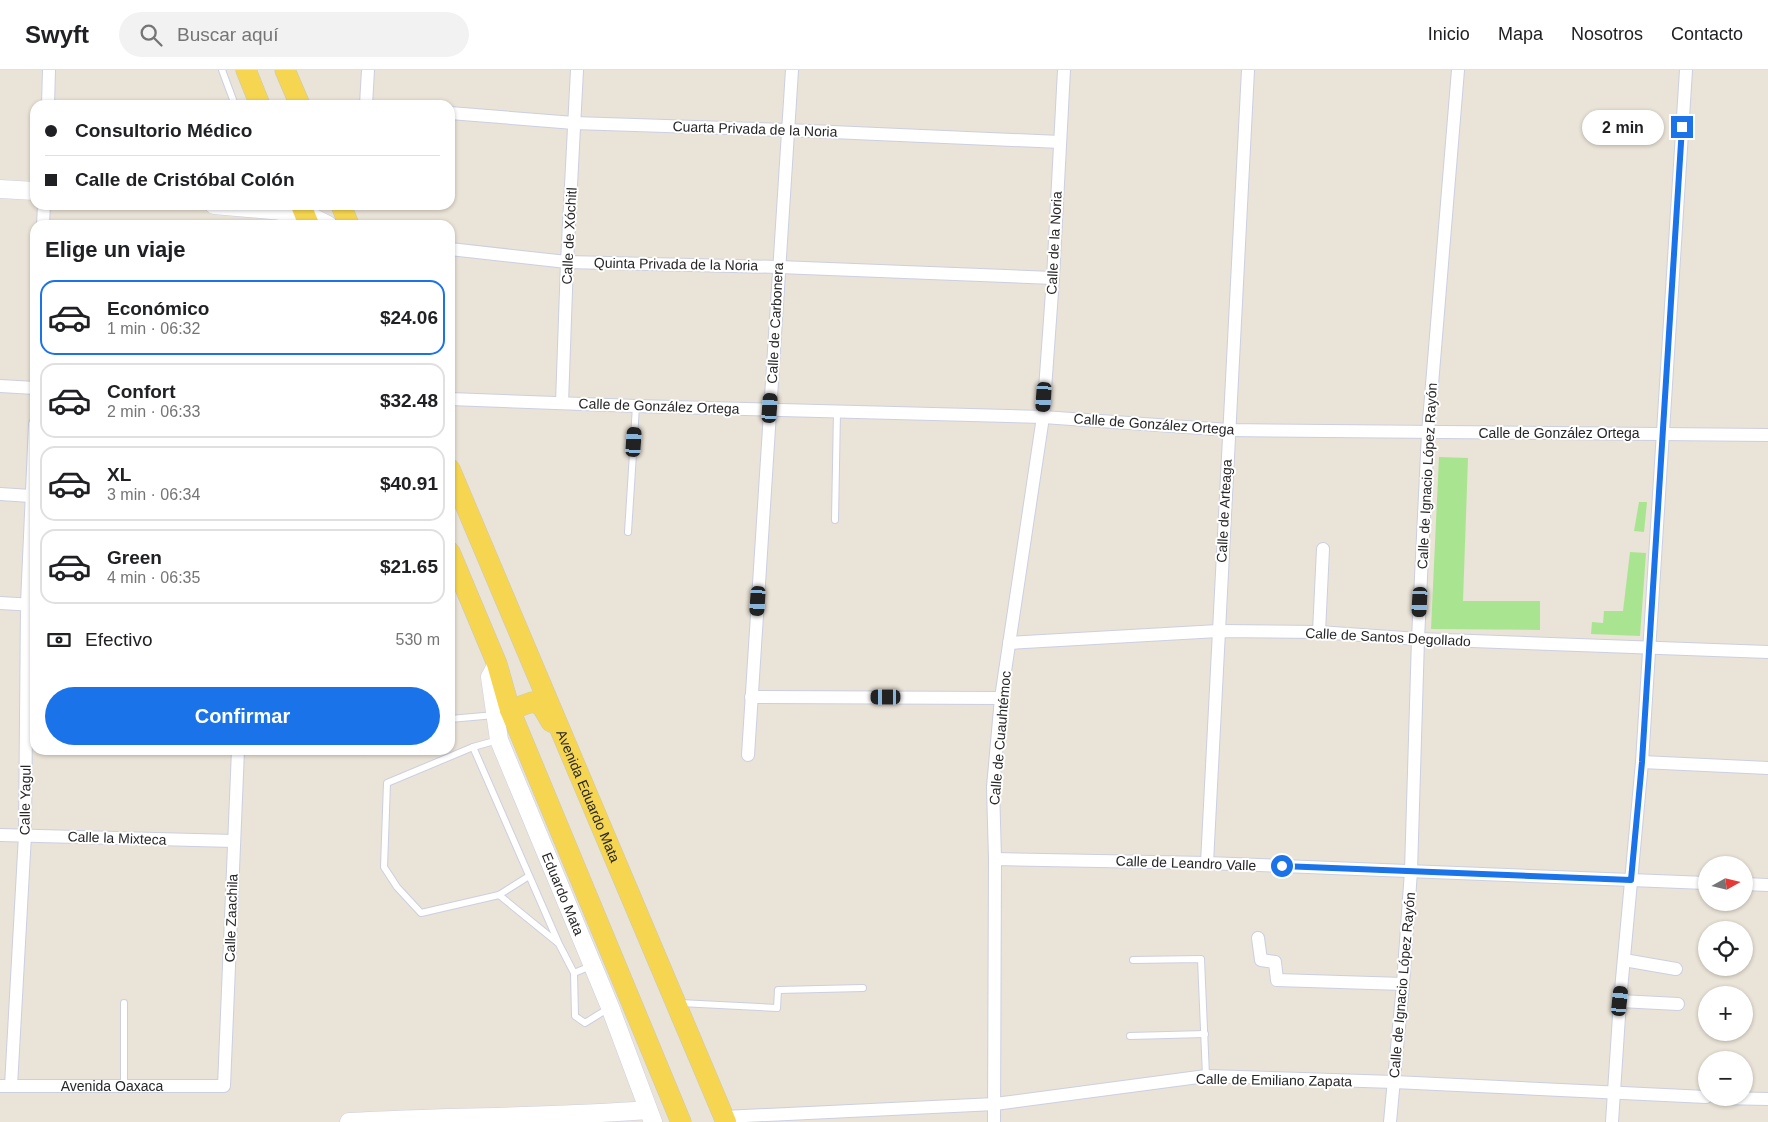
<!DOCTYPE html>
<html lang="es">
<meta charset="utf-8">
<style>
:root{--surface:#fff;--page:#f2f2f2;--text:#202124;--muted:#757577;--line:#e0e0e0;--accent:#1a73e8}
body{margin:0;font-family:Helvetica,sans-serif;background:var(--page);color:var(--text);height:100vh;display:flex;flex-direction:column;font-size:19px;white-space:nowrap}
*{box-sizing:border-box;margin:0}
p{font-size:16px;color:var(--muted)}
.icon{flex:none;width:28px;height:28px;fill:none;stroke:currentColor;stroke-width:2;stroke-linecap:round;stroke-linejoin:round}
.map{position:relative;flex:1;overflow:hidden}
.drawer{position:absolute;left:30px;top:150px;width:425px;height:535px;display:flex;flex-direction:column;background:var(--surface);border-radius:15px;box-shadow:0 1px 4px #0004}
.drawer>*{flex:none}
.hud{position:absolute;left:30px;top:30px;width:425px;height:110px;border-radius:15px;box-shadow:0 1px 4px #0004;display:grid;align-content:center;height:110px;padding:0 15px;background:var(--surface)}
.needle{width:32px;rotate:82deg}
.tools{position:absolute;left:1698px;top:786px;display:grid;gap:10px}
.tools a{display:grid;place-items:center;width:55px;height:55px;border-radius:50%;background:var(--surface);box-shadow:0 1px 4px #0004;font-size:25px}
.end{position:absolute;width:22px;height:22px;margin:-11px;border:6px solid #1a73e8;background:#fff;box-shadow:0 0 0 2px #fff}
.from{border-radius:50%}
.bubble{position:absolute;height:35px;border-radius:18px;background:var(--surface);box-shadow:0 1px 4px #0004;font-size:16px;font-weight:800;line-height:35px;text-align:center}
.car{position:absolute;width:15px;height:30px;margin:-15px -8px;border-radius:6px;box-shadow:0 0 4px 1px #0007;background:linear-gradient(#222 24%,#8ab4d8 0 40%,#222 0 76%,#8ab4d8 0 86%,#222 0)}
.hud b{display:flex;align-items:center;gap:18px;height:48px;font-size:19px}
.hud b+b{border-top:1px solid var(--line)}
.hud i{width:12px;height:12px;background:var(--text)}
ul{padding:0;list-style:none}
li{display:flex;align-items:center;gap:15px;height:75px;margin:0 10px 8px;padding:0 5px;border:2px solid var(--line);border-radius:15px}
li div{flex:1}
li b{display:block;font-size:19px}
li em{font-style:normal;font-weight:800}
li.on{border-color:var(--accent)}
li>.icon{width:45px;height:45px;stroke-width:1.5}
h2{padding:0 15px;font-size:22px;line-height:60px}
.pay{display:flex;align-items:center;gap:12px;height:55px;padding:0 15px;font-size:19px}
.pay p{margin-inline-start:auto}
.primary-button{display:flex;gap:10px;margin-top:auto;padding:10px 15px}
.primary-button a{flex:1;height:58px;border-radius:30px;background:var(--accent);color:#fff;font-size:20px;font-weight:800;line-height:58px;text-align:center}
header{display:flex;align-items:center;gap:30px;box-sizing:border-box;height:70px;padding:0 25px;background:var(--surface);border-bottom:1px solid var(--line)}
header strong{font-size:24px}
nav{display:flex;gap:28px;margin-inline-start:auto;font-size:18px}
.search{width:350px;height:45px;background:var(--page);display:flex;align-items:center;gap:12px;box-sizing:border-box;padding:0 18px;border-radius:28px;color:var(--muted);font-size:19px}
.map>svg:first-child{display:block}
.green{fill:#a9e590}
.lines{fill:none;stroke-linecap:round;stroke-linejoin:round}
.lane-casing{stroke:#cccfe1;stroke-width:8}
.street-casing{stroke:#cccfe1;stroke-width:14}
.secondary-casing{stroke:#cccfe1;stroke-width:19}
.primary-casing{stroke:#c7c7c7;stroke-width:21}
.lane{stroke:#fff;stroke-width:6}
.street{stroke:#fff;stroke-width:12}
.secondary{stroke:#fff;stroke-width:18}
.primary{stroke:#f6d650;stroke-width:20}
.route{stroke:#1a73e8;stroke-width:6}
.labels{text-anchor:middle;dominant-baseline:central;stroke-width:4;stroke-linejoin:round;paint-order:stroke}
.street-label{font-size:14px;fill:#272727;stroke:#fff}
</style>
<header>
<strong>Swyft</strong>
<div class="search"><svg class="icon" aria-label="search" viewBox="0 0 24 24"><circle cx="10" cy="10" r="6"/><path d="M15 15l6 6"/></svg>Buscar aquí</div>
<nav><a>Inicio</a><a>Mapa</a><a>Nosotros</a><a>Contacto</a></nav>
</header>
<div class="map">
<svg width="1768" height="1052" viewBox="0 0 1768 1052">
<rect width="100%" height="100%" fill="#eae3d7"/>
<!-- green -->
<g class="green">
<polygon points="1439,387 1468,388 1463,531 1540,531 1540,560 1431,559"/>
<polygon points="1639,432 1647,432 1644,462 1634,461"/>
<polygon points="1630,482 1646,483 1640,566 1591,564 1592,552 1603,553 1604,541 1623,541"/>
</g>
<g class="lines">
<defs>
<g id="lane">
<polyline points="222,0 235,35"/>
<polyline points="278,142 283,155"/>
<polyline points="835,450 837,341"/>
<polyline points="628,462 636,336"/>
<polyline points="450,649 495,645"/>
<polyline points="498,670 473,677 559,874 574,903 575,946 585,953 609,938"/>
<polyline points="473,677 387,713 384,797 397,817 421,843 499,825 529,806"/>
<polyline points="364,681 365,680"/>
<polyline points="499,825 558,873"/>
<polyline points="1133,890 1201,889 1206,1006"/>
<polyline points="574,903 591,896"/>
<polyline points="124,933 124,1016"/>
<polyline points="680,933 777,938 778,920 863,918"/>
<polyline points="1130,966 1205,964"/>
</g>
<g id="street">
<polyline points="48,35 49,0"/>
<polyline points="366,35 368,0"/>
<polyline points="450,43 574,53 787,60 1060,72"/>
<polyline points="43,155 44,135"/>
<polyline points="450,179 567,192 779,197 1053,208"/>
<polyline points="0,316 35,318"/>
<polyline points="450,329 636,336 1043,347 1229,360 1768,365"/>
<polyline points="562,333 567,192 577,0"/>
<polyline points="0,424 31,426"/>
<polyline points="0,533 35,535"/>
<polyline points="1319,562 1323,479"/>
<polyline points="1009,573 1218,561 1319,562 1418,569 1768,582"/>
<polyline points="751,627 1001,628"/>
<polyline points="748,685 792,0"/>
<polyline points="1642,692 1768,698"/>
<polyline points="0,765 234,771"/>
<polyline points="995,789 1207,793 1706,813"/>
<polyline points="1207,793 1248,0"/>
<polyline points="1744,814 1768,815"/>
<polyline points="1258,868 1261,890 1275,892 1277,910 1403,914"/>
<polyline points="1624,890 1676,899"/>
<polyline points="1620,931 1678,934"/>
<path id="s1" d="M0 1016H224L238 680"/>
<polyline points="11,1016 25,765 27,534 35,354"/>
<polyline points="1720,1028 1768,1029"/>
<polyline points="724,1047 995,1034 1206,1006 1394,1012 1706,1027"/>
<polyline points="994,1052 995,789 993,717 1001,628 1043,347 1053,208 1064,0"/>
<polyline points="1390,1052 1403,914 1411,801 1418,569 1428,363 1458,0"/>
<polyline points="1612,1052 1620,931 1642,692 1686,0"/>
</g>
<g id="secondary">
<polyline points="0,119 35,121"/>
<polyline points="214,135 304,143 328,155"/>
<path id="s2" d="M497 594 490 607 499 670 610 937 653 1052"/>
<path d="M349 1052C448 1046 548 1048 648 1040"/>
</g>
<g id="primary">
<polyline points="246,0 260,35"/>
<polyline points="285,0 300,35"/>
<polyline points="301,135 309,155"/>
<polyline points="341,135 349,155"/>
<path id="s3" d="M450 399 726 1052"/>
<polyline points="450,482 497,594 510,640 681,1052"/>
<polyline points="510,640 532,632 541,635 551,652"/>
</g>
</defs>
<!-- lane casing -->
<use href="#lane" class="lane-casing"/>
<!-- street casing -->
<use href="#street" class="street-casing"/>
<!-- secondary casing -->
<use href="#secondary" class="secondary-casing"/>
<!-- primary casing -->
<use href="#primary" class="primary-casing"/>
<!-- lane -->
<use href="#lane" class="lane"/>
<!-- street -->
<use href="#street" class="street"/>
<!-- secondary -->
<use href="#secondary" class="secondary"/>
<!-- primary -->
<use href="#primary" class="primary"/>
</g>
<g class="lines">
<!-- route -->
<polyline class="route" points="1282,796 1631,810 1642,692 1682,57"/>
</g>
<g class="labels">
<!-- street labels -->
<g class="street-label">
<text transform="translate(755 59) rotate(2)">Cuarta Privada de la Noria</text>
<text transform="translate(569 166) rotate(-87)">Calle de Xóchitl</text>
<text transform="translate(1054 173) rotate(-87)">Calle de la Noria</text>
<text transform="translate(676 194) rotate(1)">Quinta Privada de la Noria</text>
<text transform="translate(775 253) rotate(-87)">Calle de Carbonera</text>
<text transform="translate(659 336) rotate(2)">Calle de González Ortega</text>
<text transform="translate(1154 354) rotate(4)">Calle de González Ortega</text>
<text x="1559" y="363">Calle de González Ortega</text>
<text transform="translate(1427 406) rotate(-87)">Calle de Ignacio López Rayón</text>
<text transform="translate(1224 441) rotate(-87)">Calle de Arteaga</text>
<text transform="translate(1388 567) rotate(3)">Calle de Santos Degollado</text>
<text transform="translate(1000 668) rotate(-85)">Calle de Cuauhtémoc</text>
<text stroke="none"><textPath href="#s3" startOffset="355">Avenida Eduardo Mata</textPath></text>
<text transform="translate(25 730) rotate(-89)">Calle Yagul</text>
<text transform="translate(117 768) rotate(2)">Calle la Mixteca</text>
<text transform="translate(1186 793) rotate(2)">Calle de Leandro Valle</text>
<text stroke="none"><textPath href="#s2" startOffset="245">Eduardo Mata</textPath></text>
<text transform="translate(231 848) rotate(-88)">Calle Zaachila</text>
<text transform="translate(1402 915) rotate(-85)">Calle de Ignacio López Rayón</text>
<text transform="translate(1274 1010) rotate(1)">Calle de Emiliano Zapata</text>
<text stroke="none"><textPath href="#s1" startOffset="112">Avenida Oaxaca</textPath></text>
</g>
</g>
</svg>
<div class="tools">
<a><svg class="needle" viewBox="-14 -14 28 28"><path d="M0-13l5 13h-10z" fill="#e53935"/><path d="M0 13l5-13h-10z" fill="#757577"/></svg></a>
<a><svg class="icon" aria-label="locate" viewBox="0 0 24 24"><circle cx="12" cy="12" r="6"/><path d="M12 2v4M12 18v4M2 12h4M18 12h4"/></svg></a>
<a>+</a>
<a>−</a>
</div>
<i class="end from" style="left:1282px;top:796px"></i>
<i class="end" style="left:1682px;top:57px"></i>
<div class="bubble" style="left:1582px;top:40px;width:82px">2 min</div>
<i class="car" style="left:1044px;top:327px;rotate:184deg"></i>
<i class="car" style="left:770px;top:338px;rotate:4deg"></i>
<i class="car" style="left:634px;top:372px;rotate:4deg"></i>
<i class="car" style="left:758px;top:531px;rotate:184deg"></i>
<i class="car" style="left:1420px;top:532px;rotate:183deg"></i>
<i class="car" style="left:886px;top:627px;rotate:270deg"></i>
<i class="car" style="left:1620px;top:931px;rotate:6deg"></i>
<div class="hud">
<b><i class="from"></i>Consultorio Médico</b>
<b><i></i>Calle de Cristóbal Colón</b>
</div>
<section class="drawer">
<h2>Elige un viaje</h2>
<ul>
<li class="on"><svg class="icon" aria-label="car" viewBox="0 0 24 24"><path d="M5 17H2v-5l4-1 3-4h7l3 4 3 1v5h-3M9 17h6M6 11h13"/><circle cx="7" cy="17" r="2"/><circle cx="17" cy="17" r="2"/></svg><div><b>Económico</b><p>1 min · 06:32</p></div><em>$24.06</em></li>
<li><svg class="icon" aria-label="car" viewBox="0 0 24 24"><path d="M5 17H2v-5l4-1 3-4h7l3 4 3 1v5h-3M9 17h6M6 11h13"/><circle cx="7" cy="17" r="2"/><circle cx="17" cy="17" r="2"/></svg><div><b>Confort</b><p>2 min · 06:33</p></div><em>$32.48</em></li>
<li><svg class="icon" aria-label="car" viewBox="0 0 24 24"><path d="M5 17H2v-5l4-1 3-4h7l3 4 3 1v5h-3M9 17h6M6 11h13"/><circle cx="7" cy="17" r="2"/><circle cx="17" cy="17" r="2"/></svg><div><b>XL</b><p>3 min · 06:34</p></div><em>$40.91</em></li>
<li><svg class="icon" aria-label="car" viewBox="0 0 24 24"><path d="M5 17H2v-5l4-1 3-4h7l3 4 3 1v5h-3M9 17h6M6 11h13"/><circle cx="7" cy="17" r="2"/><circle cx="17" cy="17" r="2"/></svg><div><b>Green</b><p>4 min · 06:35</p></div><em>$21.65</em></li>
</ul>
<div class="pay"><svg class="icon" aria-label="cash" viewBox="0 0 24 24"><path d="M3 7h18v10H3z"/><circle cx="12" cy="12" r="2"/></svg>Efectivo<p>530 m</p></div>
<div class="primary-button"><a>Confirmar</a></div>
</section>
</div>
